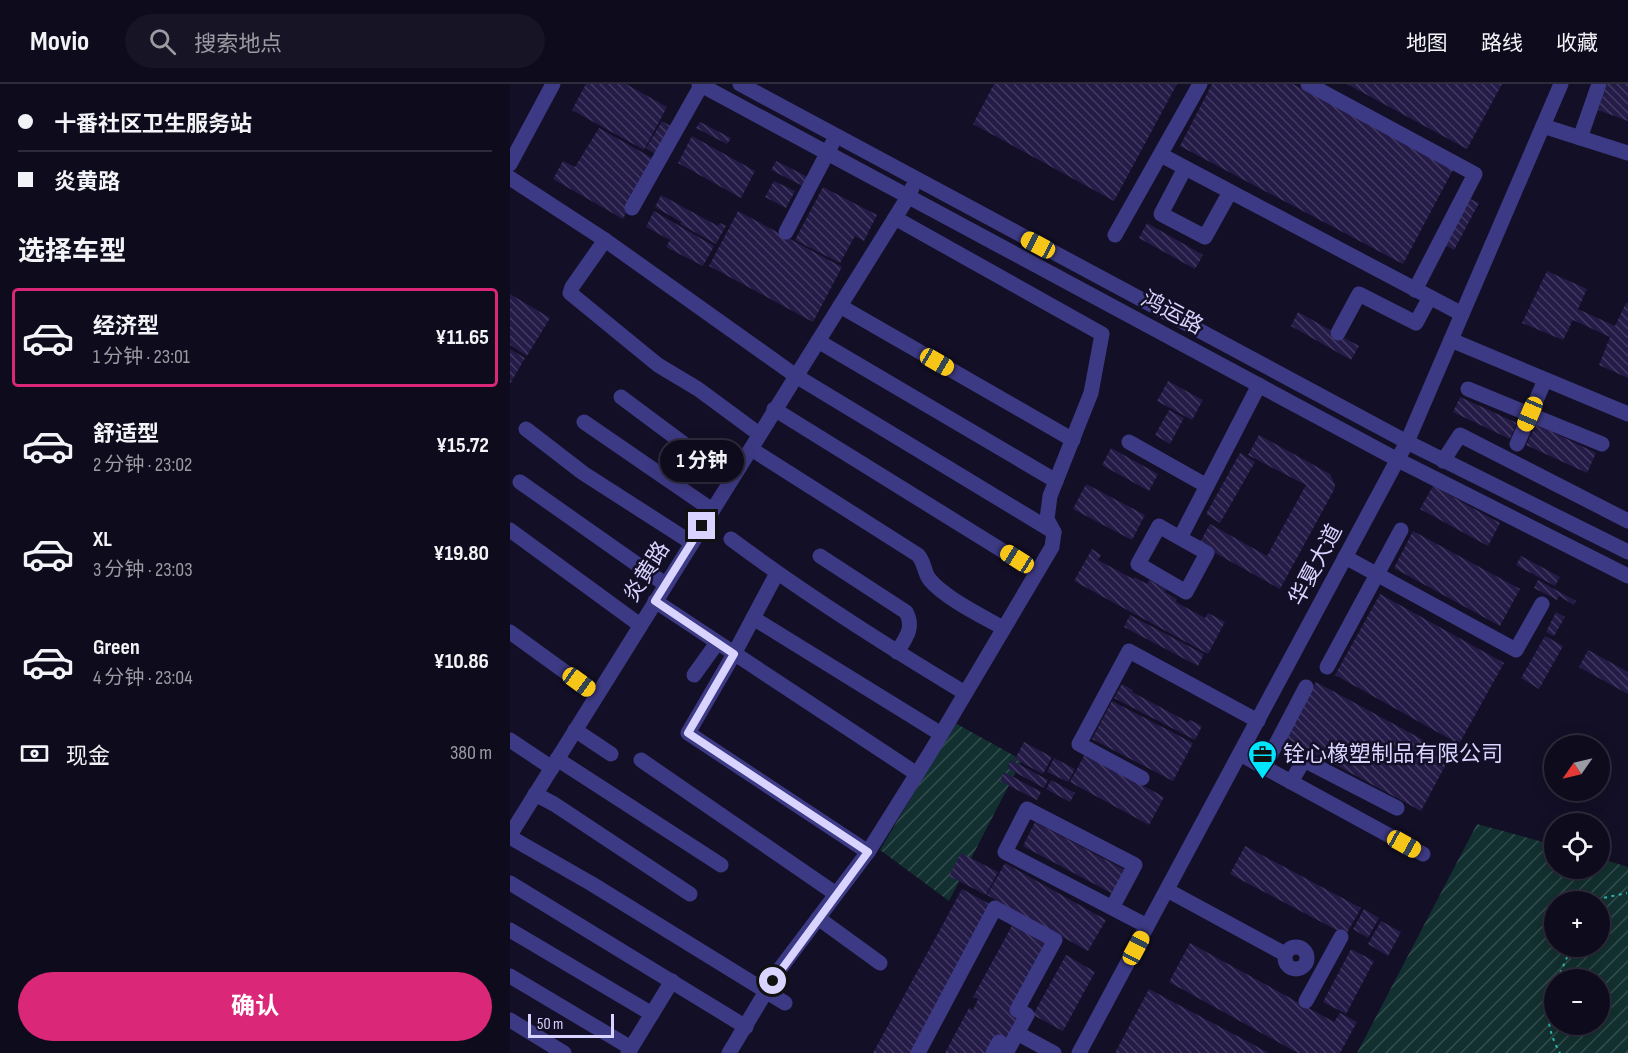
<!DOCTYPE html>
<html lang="zh">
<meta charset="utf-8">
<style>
:root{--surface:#0e0b1c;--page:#171425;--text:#f1f3f6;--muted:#9b9ba3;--line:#2e2b3b;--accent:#db2777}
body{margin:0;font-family:"Sofia Sans Condensed","Noto Sans SC",sans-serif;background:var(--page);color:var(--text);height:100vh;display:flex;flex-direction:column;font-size:22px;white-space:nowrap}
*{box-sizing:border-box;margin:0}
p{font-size:20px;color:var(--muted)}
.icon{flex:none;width:33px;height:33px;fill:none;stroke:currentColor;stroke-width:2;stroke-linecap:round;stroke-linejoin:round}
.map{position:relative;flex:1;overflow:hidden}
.panel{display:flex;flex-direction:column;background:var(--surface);width:510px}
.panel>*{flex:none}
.top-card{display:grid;align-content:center;height:132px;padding:0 18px;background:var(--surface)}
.needle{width:39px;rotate:236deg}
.buttons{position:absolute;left:1034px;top:651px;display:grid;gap:12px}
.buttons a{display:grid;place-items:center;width:66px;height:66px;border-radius:50%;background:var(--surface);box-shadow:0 3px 15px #0003,0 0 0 2px var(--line);font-size:30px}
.scale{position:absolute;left:18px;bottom:15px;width:86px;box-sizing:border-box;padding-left:6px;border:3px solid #d9d4ff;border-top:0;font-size:16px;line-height:21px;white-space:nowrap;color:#d9d4ff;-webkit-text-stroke:4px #130f26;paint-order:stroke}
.end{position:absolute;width:27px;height:27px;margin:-14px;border:8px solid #d9d4ff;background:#111;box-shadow:0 0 0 3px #111}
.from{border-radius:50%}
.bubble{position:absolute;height:42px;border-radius:21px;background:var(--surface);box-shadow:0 3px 15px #0003,0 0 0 2px var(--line);font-size:20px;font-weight:700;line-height:42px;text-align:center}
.car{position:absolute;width:18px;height:36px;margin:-18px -9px;border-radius:8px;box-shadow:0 0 4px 2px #0007;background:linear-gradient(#f5c518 24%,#345 0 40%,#f5c518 0 76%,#345 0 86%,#f5c518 0)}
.top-card b{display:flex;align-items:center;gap:21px;height:57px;font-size:22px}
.top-card b+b{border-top:2px solid var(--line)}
.top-card i{width:15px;height:15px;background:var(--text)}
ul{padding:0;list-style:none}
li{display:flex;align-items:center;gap:18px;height:99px;margin:0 12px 9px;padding:0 6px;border:3px solid transparent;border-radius:6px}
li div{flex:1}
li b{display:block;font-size:22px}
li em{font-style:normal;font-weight:700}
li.active{border-color:var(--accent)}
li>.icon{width:54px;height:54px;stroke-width:1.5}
h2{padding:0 18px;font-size:27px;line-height:72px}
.pay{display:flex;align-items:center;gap:15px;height:66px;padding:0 18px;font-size:22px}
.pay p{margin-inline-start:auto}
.cta{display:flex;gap:12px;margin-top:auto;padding:12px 18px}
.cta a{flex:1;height:69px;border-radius:36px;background:var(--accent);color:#fff;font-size:24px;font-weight:700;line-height:69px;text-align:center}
header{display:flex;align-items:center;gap:36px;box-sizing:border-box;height:84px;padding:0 30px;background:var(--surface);border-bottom:2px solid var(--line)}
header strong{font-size:28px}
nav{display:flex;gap:33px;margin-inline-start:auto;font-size:21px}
.search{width:420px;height:54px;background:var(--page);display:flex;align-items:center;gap:15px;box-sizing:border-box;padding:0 21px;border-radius:33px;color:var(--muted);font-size:22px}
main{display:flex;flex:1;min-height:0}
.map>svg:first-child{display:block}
.garden{fill:url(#garden-furrows);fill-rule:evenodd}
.building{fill:url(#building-back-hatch)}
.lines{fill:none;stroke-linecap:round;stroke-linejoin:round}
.path{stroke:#2fb8b0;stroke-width:2;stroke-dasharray:3 4.5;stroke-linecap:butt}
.minor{stroke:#3d3a85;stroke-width:15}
.route{stroke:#d9d4ff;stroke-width:8}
.labels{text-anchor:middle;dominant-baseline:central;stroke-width:5;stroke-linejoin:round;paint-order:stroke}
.street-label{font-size:22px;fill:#d9d4ff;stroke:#130f26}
.poi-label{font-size:22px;fill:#d9d4ff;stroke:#130f26;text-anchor:start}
</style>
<header>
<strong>Movio</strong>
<div class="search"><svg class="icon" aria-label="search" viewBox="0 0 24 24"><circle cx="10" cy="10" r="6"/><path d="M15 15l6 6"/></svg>搜索地点</div>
<nav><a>地图</a><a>路线</a><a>收藏</a></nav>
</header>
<main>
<section class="panel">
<div class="top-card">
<b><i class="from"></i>十番社区卫生服务站</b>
<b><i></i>炎黄路</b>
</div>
<h2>选择车型</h2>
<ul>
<li class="active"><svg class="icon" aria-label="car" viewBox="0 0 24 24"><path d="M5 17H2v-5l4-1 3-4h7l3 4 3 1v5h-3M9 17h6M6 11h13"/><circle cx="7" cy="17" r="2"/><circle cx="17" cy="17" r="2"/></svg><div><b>经济型</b><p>1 分钟 · 23:01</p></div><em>¥11.65</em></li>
<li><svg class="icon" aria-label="car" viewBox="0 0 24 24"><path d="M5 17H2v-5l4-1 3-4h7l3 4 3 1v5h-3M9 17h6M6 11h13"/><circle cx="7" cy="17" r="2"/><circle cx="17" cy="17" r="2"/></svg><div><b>舒适型</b><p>2 分钟 · 23:02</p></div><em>¥15.72</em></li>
<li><svg class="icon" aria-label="car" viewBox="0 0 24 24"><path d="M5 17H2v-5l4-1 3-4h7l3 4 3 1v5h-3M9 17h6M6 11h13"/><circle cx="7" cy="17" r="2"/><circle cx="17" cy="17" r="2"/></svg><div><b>XL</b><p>3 分钟 · 23:03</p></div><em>¥19.80</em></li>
<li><svg class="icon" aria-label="car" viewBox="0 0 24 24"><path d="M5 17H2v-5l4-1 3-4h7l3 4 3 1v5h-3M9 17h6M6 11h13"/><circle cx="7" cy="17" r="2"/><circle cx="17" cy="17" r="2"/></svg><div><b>Green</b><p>4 分钟 · 23:04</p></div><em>¥10.86</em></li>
</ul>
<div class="pay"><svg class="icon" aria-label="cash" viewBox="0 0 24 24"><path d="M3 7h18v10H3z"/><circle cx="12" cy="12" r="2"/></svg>现金<p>380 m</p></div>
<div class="cta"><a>确认</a></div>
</section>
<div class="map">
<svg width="1118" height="969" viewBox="0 0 1118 969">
<defs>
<pattern id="garden-furrows" width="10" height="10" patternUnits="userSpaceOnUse" patternTransform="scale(1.5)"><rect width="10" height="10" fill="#12302f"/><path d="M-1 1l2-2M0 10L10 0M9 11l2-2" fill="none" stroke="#344d4e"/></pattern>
<pattern id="building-back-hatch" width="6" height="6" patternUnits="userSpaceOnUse" patternTransform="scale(1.5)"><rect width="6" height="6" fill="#241b47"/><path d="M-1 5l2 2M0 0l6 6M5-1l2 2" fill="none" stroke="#433b63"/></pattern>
</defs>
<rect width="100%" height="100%" fill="#130f26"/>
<!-- garden -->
<g class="garden">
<polygon points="445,639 512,676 439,817 370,766"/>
<path d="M967 740 1044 761V784H1089V774L1118 783V969H847ZM1044 818H1089V862H1044ZM1044 896H1089V940H1044Z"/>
</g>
<!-- building -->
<g class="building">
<polygon points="76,0 116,0 157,23 134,66 62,26"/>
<polygon points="484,0 667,0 604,117 463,40"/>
<polygon points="702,0 783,0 944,84 893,180 670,62"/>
<polygon points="837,0 992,0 957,65"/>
<polygon points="1097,0 1118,0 1118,37 1088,26"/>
<polygon points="152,37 162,43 145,70 136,64"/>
<polygon points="190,38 221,54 217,60 186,44"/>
<polygon points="89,44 144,75 113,135 43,95 53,77 65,83"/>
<polygon points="182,52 245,87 231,114 168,79"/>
<polygon points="266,77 300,94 295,103 261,86"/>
<polygon points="264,97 285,107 276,124 255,113"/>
<polygon points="313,103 367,131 354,157 345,152 330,179 285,156"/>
<polygon points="151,111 208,142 210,139 216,142 206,160 170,140 171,138 145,123"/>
<polygon points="960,115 969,119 944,166 935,161"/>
<polygon points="144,127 204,162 193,182 156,163 160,156 136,143"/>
<polygon points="228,127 332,183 303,238 199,182"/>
<polygon points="637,139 693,171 685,185 629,154"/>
<polygon points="1037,187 1077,205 1068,225 1105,242 1116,219 1118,219 1118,294 1089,281 1100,253 1063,236 1053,256 1012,239"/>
<polygon points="0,210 40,234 17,272 0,261"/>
<polygon points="788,228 849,262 841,276 781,242"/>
<polygon points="0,265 15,274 0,300"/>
<polygon points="658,297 693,316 682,336 647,317"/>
<polygon points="950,313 1007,339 1000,355 943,328"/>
<polygon points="659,326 674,334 660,360 645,351"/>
<polygon points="1026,340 1086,369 1077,389 1016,361"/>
<polygon points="749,351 820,390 825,401 824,406 770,505 689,460 700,440 757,472 796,401 738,371"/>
<polygon points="601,364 648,390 639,407 592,381"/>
<polygon points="730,369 745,378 710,439 696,430"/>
<polygon points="576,400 635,431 622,456 563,425"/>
<polygon points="923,402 990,439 978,462 910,425"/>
<polygon points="903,447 1010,505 990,542 884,484"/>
<polygon points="582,465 591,471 588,476 623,495 624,493 637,500 639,496 656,505 655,508 667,515 666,518 695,534 698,529 715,538 698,570 564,497"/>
<polygon points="1011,472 1050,493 1045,502 1006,481"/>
<polygon points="1028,496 1066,517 1064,521 1049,512 1047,516 1024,504"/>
<polygon points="870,510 994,579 949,660 825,591"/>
<polygon points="1046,528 1055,533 1044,552 1036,548"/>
<polygon points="620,531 694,570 688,582 614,543"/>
<polygon points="1035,552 1053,562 1029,605 1011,594"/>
<polygon points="1078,566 1118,588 1118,610 1069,583"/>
<polygon points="806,598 941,671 911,727 776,654"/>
<polygon points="612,600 623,606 622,608 678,638 680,636 692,642 685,656 604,614"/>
<polygon points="602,617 683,659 663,697 582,655"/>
<polygon points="514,658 542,673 533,690 505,675"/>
<polygon points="575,670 654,713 639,741 560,698"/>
<polygon points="544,674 565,685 558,698 537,688"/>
<polygon points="501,676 538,696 534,704 497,684"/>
<polygon points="494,688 531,708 527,716 490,697"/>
<polygon points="541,696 565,709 560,718 536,705"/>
<polygon points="525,738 617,787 605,811 513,762"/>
<polygon points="735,762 851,824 836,851 720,790"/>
<polygon points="451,769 488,788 476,811 439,792"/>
<polygon points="495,779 596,836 578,867 477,811"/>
<polygon points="452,805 485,823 406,969 363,969"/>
<polygon points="854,825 869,834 858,854 843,845"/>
<polygon points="871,837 891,848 878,872 858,860"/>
<polygon points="504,838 540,857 498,957 486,951 477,969 435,969 459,924 463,926 468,915 463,913"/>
<polygon points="680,859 824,938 830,929 847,938 830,969 788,969 659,898"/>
<polygon points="841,865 864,877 836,930 813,918"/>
<polygon points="556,871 585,888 553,947 523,931"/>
<polygon points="639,905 759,969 605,969"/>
</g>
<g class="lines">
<!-- path -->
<g class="path">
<polyline points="1089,819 1093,814 1117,809"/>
<polyline points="1047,896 1062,862"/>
<path d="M1044 903C1034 926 1038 948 1050 969"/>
</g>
<!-- minor -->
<g class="minor">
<polyline points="189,0 888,376 1118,492"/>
<polyline points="230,0 897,358 1118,468"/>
<polyline points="798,0 965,90 905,206"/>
<polyline points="1033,42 1118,69"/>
<polyline points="1070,54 1089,0"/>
<polyline points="651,71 952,230"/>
<polyline points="0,80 43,0"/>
<polyline points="675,84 651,130 695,153 720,108"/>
<polyline points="0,94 95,156 286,292 544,448"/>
<polyline points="122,124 192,0"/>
<polyline points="276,148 322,60"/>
<polyline points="605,151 690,0"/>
<polyline points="95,156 62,203 60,209 148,281 188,305 249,350"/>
<polyline points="330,222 563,356"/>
<polyline points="828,249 849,210 906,239 920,213"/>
<polyline points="941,256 1118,330"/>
<polyline points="308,257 546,397"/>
<polyline points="958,305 1092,360"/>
<polyline points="111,313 221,395"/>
<polyline points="264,325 527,488"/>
<polyline points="74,338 202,426"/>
<polyline points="16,345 73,389 182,459"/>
<polyline points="619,358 697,402"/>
<polyline points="1007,360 1035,296"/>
<path d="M246 368 408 471C415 479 414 489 420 496 435 514 472 532 493 544"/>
<polyline points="933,377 950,351 1118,437"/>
<polyline points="10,398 155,500"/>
<polyline points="0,446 130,541"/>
<polyline points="670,454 697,469 676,508 628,480 649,442 670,454 749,301"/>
<path d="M221 455C296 511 375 561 455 609"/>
<path d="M310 472 396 528C405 544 395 555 387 568"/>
<polyline points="835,473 1006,566 1032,520"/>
<polyline points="267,489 224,570 178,649 358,768"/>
<polyline points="145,517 407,690"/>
<polyline points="243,534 431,650"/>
<polyline points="0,548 87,611"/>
<polyline points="817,583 891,446"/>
<polyline points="184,591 207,559"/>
<polyline points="65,646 101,670"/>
<polyline points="0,656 42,684"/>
<polyline points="730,670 913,770"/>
<polyline points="47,675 211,781"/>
<polyline points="131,676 326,810"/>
<polyline points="754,683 796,603"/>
<polyline points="632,694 569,660 619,567 748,637"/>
<polyline points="781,698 794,676 887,724"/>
<polyline points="25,710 44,720 180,810"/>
<polyline points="0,751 398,113 402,104"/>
<polyline points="0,753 82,800 275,919"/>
<polyline points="0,799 236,943"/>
<polyline points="657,806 775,870"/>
<polyline points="602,824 625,781 517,725 495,768 637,842"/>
<polyline points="308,834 370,879"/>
<polyline points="0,846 142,930"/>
<circle cx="786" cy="874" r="11"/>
<polyline points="0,892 121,964"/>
<polyline points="796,917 831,853"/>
<polyline points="0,936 54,969"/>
<polyline points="507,949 544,969"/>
<polyline points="118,969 162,897"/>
<polyline points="219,969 269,886 358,768 420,669 542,463 544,448 537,435 540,412 581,309 592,250 385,134"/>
<polyline points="408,969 485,824 545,856 507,926 517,931 499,964 489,958 483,969"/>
<polyline points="569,969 897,358 1051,0"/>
</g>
</g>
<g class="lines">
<!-- route -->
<polyline class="route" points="192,442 145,517 224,570 178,649 358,768 263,897"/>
</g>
<!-- icons -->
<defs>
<symbol id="office-pin" viewBox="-11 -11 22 30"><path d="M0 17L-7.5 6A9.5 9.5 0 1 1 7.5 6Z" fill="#00e5ff" stroke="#130f26"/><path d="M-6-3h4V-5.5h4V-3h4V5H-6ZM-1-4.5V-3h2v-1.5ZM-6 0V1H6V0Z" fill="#111"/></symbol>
</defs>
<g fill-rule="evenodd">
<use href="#office-pin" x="736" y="654" width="33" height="45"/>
</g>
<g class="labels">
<!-- street labels -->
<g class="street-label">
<text transform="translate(662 229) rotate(28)">鸿运路</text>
<text transform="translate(806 481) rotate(-62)">华夏大道</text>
<text transform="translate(137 488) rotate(-58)">炎黄路</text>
</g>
<!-- poi labels -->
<g class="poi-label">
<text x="773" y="670">铨心橡塑制品有限公司</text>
</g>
</g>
</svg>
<div class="buttons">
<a><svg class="needle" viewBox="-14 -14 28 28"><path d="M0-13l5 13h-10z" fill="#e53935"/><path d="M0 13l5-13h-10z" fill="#9b9ba3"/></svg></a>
<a><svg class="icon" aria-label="locate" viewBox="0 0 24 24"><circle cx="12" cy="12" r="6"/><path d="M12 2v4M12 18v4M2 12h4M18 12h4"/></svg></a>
<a>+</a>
<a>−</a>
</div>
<div class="scale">50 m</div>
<i class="end from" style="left:263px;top:897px"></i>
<i class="end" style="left:192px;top:442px"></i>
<div class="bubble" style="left:150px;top:356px;width:84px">1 分钟</div>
<i class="car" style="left:528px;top:161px;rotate:298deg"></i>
<i class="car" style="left:427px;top:278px;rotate:120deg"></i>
<i class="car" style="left:1020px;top:330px;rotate:203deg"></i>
<i class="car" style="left:507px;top:475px;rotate:302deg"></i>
<i class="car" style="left:69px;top:598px;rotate:126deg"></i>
<i class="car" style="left:894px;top:760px;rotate:119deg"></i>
<i class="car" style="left:626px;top:864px;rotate:28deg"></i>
</div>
</main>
